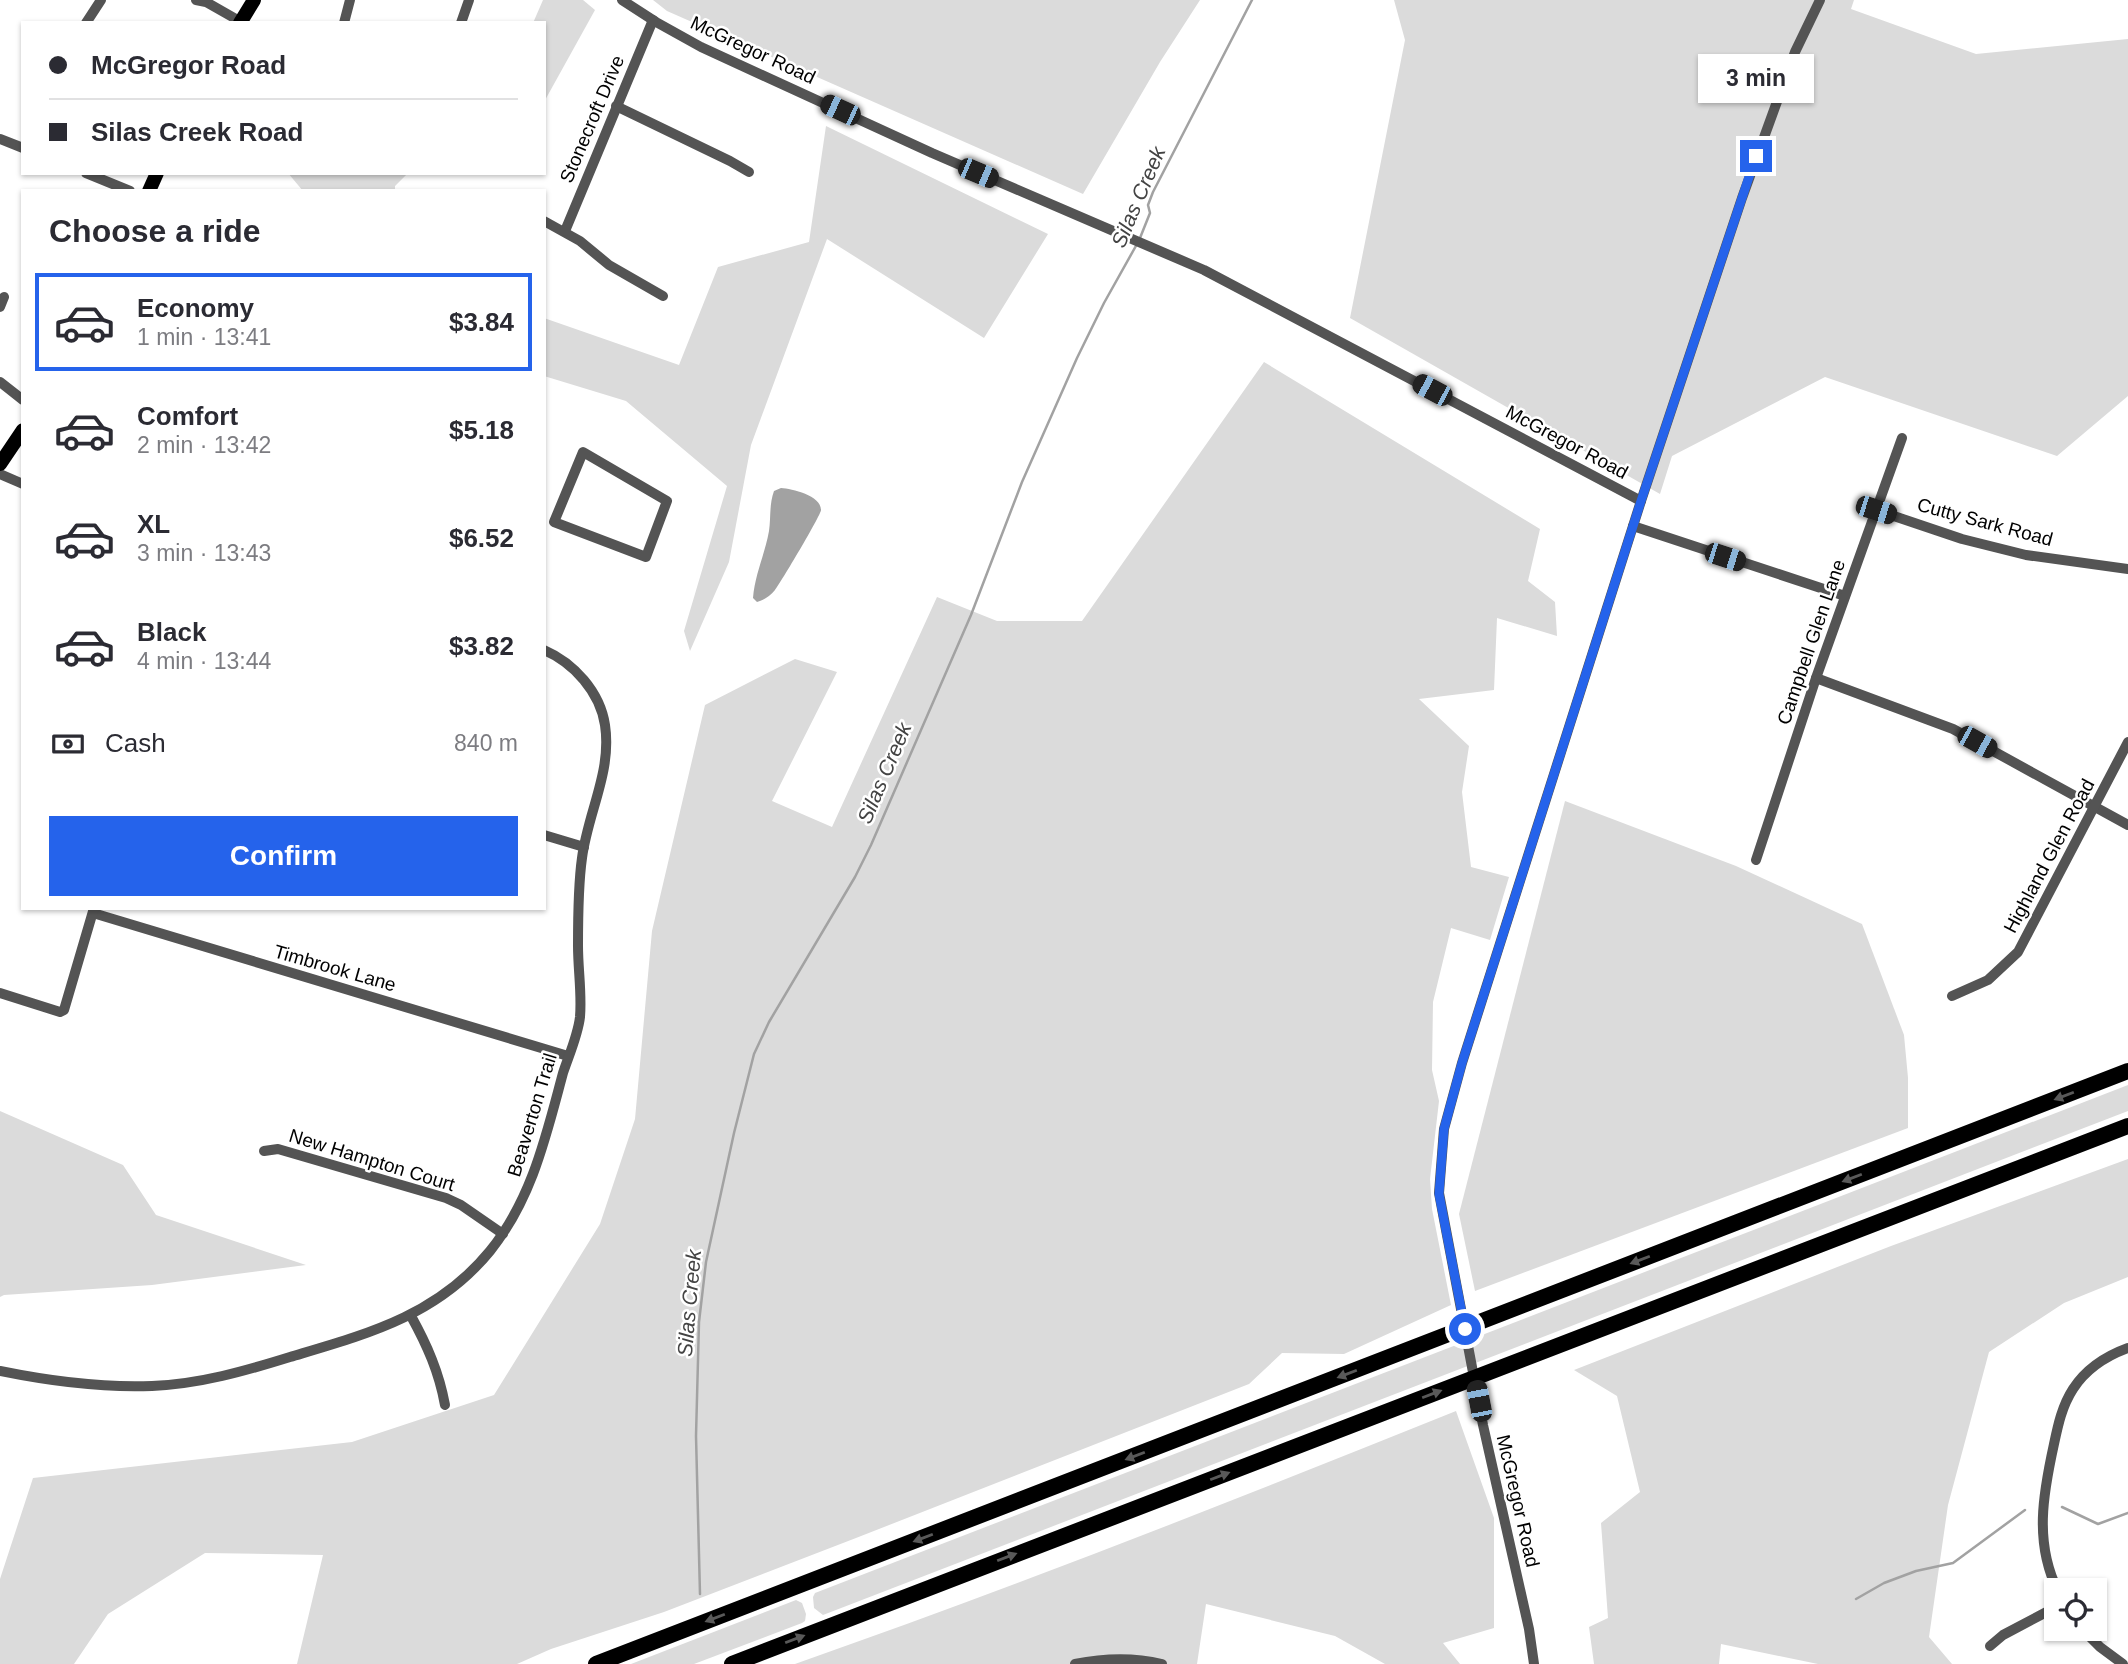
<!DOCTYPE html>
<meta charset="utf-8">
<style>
:root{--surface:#fff;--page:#f2f2f3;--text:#2b2b33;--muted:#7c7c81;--line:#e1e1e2;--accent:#2563eb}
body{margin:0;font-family:Helvetica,sans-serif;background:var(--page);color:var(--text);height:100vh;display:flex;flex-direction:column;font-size:26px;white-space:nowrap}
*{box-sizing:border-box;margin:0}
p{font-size:23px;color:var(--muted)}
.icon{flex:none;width:38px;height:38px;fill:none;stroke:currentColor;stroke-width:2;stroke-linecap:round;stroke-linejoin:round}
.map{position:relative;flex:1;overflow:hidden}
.drawer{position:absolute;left:21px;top:189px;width:525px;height:721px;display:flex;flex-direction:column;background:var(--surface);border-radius:0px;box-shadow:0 2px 5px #0004}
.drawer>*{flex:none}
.guide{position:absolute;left:21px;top:21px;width:525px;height:154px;border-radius:0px;box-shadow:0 2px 5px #0004;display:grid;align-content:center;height:154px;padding:0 28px;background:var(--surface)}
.tools{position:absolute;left:2044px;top:1578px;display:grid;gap:14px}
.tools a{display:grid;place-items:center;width:63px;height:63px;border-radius:0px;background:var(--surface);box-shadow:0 2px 5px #0004;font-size:35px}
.end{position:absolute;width:32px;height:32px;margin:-16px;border:9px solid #2563eb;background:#fff;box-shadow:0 0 0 4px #fff}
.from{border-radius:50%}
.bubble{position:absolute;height:49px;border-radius:0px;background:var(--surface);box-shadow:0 2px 5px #0004;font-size:23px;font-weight:700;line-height:49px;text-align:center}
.car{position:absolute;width:21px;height:42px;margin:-21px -10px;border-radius:9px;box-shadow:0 0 5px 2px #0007;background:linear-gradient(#222 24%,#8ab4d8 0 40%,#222 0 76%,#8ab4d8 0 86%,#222 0)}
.guide b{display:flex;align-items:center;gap:24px;height:66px;font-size:26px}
.guide b+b{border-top:2px solid var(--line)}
.guide i{width:18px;height:18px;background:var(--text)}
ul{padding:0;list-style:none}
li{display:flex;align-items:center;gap:21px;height:98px;margin:0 14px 10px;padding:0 14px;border:4px solid transparent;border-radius:0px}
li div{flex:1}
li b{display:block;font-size:26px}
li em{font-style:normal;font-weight:700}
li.on{border-color:var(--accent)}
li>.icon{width:63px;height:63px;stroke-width:1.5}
h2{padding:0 28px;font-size:32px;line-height:84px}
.pay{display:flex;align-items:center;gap:18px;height:77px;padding:0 28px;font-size:26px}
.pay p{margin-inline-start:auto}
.action{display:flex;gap:14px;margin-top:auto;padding:14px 28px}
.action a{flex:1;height:80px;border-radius:0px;background:var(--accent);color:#fff;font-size:28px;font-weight:700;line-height:80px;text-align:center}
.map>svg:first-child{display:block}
.green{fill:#dbdbdb}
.water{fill:#a2a2a2}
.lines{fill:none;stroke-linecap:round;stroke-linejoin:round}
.stream{stroke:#a2a2a2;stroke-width:2.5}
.minor{stroke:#545454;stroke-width:10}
.major{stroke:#000;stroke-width:14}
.highway{stroke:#000;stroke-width:16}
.oneway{fill:#595959}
.route{stroke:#2563eb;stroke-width:9}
.labels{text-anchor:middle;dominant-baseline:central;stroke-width:5;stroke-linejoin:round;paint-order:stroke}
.street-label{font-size:19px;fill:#000;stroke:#fff}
.water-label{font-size:21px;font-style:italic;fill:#434343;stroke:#fff}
</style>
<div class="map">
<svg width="2128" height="1664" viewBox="0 0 2128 1664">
<rect width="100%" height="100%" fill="#fff"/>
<!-- green -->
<g class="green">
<polygon points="543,0 583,0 595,10 544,102 544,23 533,23"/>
<polygon points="653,0 1200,0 1160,62 1083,194 667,11"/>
<polygon points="1394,0 1854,0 1851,9 1976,54 2128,39 2128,396 2057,456 1825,377 1672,456 1660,494 1350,318 1405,40"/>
<polygon points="826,126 1048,234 984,338 827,239 751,445 729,562 690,651 684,631 727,486 626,401 544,376 544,318 679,365 718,267 809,242"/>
<polygon points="288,173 408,173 395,186 395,191 303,191"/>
<polygon points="1264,362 1540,529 1528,581 1555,602 1557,636 1497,618 1494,690 1419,699 1469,746 1462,792 1471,867 1509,877 1490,940 1451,928 1433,1002 1432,1070 1439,1101 1430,1179 1432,1209 1451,1305 1344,1354 1282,1353 1249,1384 856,1538 664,1612 551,1649 517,1664 297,1664 323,1555 205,1553 108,1614 74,1664 0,1664 0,1579 33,1478 352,1442 494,1395 600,1224 635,1119 652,931 705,705 795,659 837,672 772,801 832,827 937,597 997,621 1082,621"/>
<polygon points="1565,801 1736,866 1862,924 1904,1035 1908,1078 1908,1128 1475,1291 1459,1214"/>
<polygon points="2128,1085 2128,1111 823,1615 814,1608 813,1597 815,1593"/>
<polygon points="0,1111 123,1165 156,1215 306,1265 152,1285 4,1295 0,1297"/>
<polygon points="2128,1159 2128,1277 2064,1303 1989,1352 1948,1505 1929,1637 1952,1664 1818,1664 1721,1644 1719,1664 1594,1664 1589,1627 1608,1618 1601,1523 1640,1492 1617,1396 1574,1370 1891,1246"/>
<path d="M1456 1411 1494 1518V1628L1443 1643 1460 1664H1385L1335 1636 1206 1604 1197 1664H795C1018 1586 1237 1499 1456 1411Z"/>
<polygon points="796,1600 802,1603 806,1614 805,1621 802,1623 694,1664 631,1664"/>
</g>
<!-- water -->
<path class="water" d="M781 488C792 489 821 495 821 510 821 515 780 584 775 590 770 596 764 600 757 602L753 598C755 574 765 554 769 531 771 518 769 505 774 491Z"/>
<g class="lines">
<!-- stream -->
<g class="stream">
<polyline points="1140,238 1150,213 1148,205 1153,192 1252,0"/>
<polyline points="2062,1507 2098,1524 2128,1513"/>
<polyline points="700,1594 696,1436 699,1322 706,1262 734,1133 754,1054 769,1022 855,877 871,845 971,615 1022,482 1077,358 1104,303 1137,244"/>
<polyline points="1856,1599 1884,1583 1916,1571 1953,1563 2025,1510"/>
</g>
<!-- minor -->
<g class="minor">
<polyline points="196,0 206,2 243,23"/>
<polyline points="622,0 656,22 701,47 932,153 1204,270 1641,501"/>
<polyline points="86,23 101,0"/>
<polyline points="344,23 350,0"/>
<polyline points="461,23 469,0"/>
<polyline points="616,106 730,161 749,172"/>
<polyline points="0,139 23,148"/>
<polyline points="86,173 130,191"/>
<polyline points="544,221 580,241 609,265 663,296"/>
<polyline points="565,231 653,20"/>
<polyline points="0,307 4,297"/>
<polyline points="0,382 23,400"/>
<polygon points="583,452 667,501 646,557 554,522"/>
<polyline points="0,474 23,484"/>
<polyline points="1876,510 1962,539 2026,555 2128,569"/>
<polyline points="1633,526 1845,596"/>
<polyline points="1816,678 1953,729 2128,825"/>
<polyline points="544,835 584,847"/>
<polyline points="1756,860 1816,678 1902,438"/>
<polyline points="93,913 568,1056"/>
<polyline points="0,993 60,1012 64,1010 94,908"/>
<polyline points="1952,996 1988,980 2018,952 2128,742"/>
<polyline points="264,1151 278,1149 446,1198 461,1205 503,1234"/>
<path d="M411 1316C427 1345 439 1372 445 1405"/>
<path d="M0 1371C49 1381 102 1388 152 1386 200 1384 245 1371 290 1357 367 1334 437 1316 490 1251 532 1199 546 1136 563 1073 569 1055 578 1035 580 1017 582 993 578 970 578 946 578 917 578 886 582 858 588 812 612 772 605 725 600 692 574 663 544 650"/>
<path d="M2058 1591C2034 1543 2043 1494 2054 1444 2058 1425 2062 1406 2073 1389 2086 1369 2106 1356 2128 1348"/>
<polyline points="2082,1629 2100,1647 2123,1664"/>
<polyline points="1990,1646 2003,1635 2056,1607"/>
<path d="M1075 1664C1105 1658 1132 1657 1162 1664"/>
<polyline points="1534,1664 1529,1629 1483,1425 1439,1193 1444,1129 1462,1063 1641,501 1742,198 1795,52 1820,0"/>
</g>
<!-- major -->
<g class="major">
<polyline points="240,23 254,0"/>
<polyline points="149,191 157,173"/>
<polyline points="0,464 23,430"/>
</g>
<!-- highway -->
<g class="highway">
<polyline points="596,1664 2128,1071"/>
<polyline points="732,1664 2128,1126"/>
</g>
</g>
<!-- one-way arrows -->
<defs><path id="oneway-solid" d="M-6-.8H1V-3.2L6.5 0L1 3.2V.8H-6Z" transform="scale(1.75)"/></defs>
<g class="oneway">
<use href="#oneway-solid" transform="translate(2064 1096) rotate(159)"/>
<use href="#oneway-solid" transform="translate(1852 1178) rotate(159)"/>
<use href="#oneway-solid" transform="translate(1640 1260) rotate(159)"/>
<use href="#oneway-solid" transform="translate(1347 1374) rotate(159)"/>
<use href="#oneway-solid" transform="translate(1432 1394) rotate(-21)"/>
<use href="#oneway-solid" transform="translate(1135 1456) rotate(159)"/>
<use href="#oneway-solid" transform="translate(1220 1476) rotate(-21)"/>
<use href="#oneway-solid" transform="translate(923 1538) rotate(159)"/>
<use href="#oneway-solid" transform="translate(1007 1557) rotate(-21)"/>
<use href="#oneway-solid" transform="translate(715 1618) rotate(159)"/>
<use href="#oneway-solid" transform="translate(795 1639) rotate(-21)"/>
</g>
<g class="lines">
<!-- route -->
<polyline class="route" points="1465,1329 1439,1194 1444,1129 1462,1063 1641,501 1756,156"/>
</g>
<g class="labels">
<!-- street labels -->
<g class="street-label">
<text transform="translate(753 50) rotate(25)">McGregor Road</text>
<text transform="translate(592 119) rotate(-67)">Stonecroft Drive</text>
<text transform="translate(1567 442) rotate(28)">McGregor Road</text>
<text transform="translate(1985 522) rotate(15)">Cutty Sark Road</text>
<text transform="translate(1811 642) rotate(-71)">Campbell Glen Lane</text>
<text transform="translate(2049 856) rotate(-62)">Highland Glen Road</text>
<text transform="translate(335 968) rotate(16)">Timbrook Lane</text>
<text transform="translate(532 1115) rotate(-73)">Beaverton Trail</text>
<text transform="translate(372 1160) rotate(17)">New Hampton Court</text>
<text transform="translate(1518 1501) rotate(77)">McGregor Road</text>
</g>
<!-- water labels -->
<g class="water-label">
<text transform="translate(1138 197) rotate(-67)">Silas Creek</text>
<text transform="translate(884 773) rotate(-67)">Silas Creek</text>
<text transform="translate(689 1303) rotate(-85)">Silas Creek</text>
</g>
</g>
</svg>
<div class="tools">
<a><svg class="icon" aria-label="locate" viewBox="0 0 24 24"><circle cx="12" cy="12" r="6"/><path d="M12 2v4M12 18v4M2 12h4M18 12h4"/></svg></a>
</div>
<i class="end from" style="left:1465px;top:1329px"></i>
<i class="end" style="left:1756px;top:156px"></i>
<div class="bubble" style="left:1698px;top:54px;width:116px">3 min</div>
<i class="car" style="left:840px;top:110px;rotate:295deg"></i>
<i class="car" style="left:978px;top:173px;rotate:113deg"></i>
<i class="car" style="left:1432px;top:390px;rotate:298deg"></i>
<i class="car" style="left:1876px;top:510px;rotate:108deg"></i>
<i class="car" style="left:1725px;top:557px;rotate:108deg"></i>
<i class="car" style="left:1977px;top:742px;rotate:119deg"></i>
<i class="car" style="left:1479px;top:1401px;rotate:349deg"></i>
<div class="guide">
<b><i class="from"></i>McGregor Road</b>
<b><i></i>Silas Creek Road</b>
</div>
<section class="drawer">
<h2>Choose a ride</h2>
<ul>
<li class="on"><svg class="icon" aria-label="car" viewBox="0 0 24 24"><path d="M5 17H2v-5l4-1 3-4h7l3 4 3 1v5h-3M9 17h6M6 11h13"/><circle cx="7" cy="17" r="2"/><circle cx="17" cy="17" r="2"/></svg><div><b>Economy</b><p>1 min · 13:41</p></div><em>$3.84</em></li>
<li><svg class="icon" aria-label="car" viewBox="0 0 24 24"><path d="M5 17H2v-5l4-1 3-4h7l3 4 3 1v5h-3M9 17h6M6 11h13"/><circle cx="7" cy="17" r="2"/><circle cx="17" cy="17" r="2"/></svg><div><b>Comfort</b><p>2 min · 13:42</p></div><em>$5.18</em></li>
<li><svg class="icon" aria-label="car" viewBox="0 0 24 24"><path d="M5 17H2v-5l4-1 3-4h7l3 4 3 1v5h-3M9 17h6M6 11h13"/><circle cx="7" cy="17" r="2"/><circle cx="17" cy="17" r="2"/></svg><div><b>XL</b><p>3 min · 13:43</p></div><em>$6.52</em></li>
<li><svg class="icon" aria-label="car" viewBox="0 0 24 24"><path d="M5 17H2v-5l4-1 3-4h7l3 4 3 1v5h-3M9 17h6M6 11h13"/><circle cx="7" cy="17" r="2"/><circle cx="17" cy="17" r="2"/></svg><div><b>Black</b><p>4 min · 13:44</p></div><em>$3.82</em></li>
</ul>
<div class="pay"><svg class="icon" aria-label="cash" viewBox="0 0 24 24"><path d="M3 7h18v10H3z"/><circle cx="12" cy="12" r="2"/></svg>Cash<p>840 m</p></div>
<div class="action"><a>Confirm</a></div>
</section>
</div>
